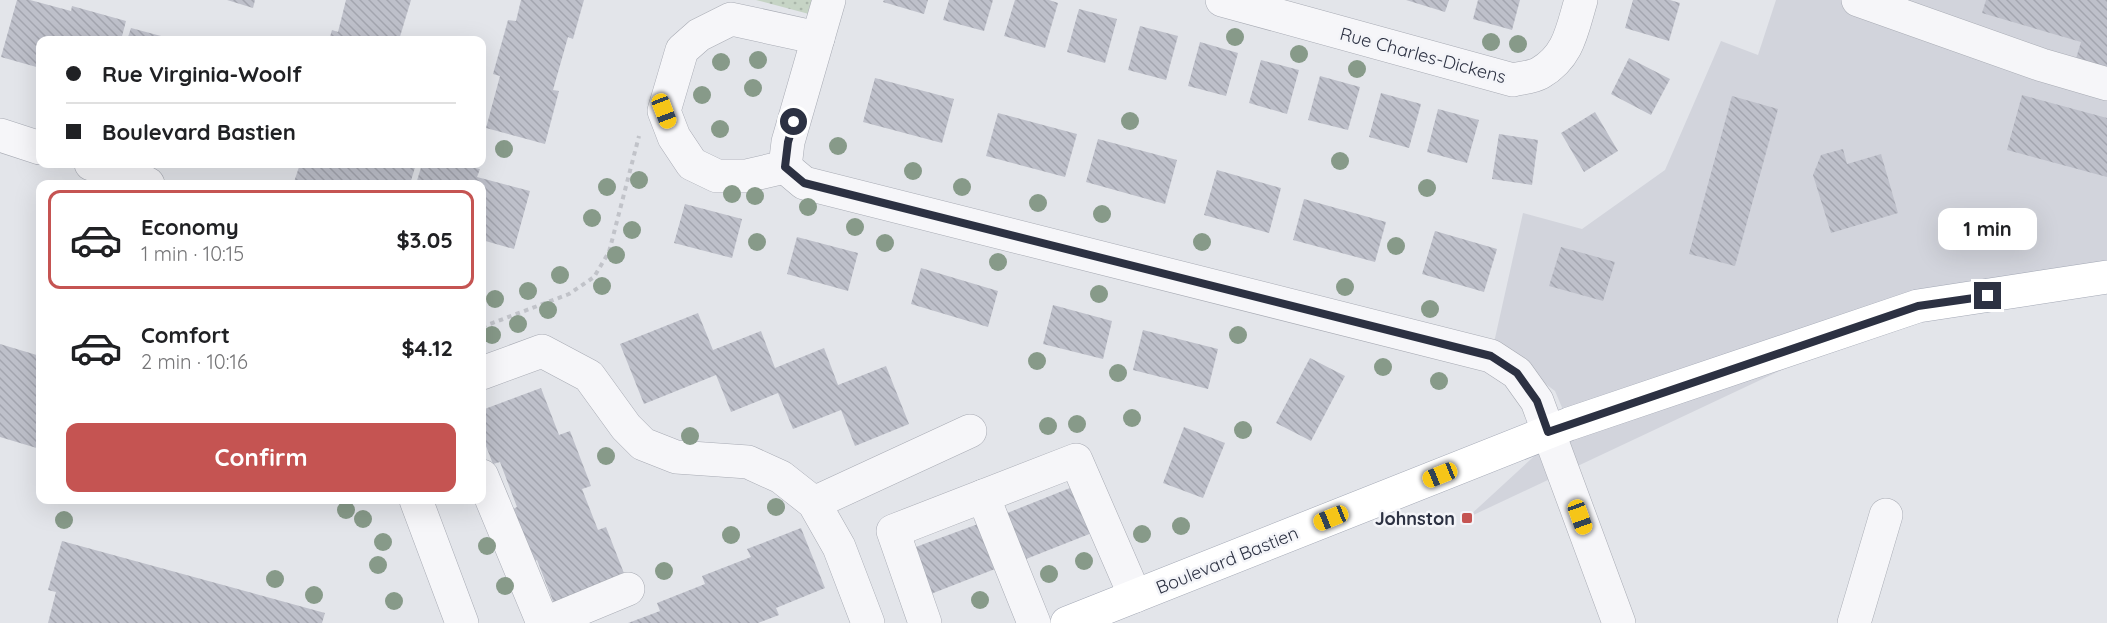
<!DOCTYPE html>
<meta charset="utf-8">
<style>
:root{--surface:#fff;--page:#f6f6f6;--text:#202124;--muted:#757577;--line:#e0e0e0;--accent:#c55452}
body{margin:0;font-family:Quicksand,sans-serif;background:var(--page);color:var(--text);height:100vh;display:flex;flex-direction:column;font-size:22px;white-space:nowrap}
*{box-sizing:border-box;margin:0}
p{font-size:20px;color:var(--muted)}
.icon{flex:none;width:33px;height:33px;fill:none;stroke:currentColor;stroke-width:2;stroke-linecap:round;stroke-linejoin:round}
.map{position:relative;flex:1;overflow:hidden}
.side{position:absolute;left:36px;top:180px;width:450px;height:324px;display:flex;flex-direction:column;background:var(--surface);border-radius:12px;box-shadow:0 6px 24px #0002}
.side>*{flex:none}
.top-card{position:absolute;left:36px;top:36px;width:450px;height:132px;border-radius:12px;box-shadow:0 6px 24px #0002;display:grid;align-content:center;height:132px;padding:0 30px;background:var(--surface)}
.end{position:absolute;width:27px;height:27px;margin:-14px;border:8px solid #2c3142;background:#fff;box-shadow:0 0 0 3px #fff}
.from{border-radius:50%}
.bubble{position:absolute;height:42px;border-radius:12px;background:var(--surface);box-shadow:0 6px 24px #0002;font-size:20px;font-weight:700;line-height:42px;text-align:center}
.car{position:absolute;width:18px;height:36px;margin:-18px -9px;border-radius:8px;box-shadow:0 0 4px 2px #0007;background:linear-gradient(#f5c518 24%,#345 0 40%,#f5c518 0 76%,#345 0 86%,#f5c518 0)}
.top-card b{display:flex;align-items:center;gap:21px;height:57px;font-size:22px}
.top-card b+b{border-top:2px solid var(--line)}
.top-card i{width:15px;height:15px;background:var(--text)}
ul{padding:10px 0 0;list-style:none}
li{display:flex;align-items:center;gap:18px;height:99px;margin:0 12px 9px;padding:0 18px;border:3px solid transparent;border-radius:12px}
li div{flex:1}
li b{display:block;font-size:22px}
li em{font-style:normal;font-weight:700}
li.selected{border-color:var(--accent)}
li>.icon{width:54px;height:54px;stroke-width:1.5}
.action{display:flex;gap:12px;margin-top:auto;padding:12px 30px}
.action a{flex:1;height:69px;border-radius:12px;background:var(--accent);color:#fff;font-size:24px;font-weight:700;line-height:69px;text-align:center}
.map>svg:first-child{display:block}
.built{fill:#d2d4dc}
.park{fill:url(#park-dots)}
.building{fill:url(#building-back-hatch)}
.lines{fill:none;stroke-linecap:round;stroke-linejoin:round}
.minor-casing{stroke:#a8abb4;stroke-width:34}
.major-casing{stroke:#a3a8b5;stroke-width:34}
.path{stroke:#c1c3c9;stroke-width:4;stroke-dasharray:4.5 4.5;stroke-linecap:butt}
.minor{stroke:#f6f6f9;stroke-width:33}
.major{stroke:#fff;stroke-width:33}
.tree{fill:#879a89}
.route{stroke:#2c3142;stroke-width:8}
.poi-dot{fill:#c55452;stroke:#f3f4f8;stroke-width:2}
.labels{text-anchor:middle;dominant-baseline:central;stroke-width:5;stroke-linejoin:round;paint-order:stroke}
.street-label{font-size:18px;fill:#2c3142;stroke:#f3f4f8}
.poi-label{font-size:18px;font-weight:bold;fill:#2c3142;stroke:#f3f4f8;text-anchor:end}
</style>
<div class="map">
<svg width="2107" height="623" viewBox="0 0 2107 623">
<defs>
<pattern id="park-dots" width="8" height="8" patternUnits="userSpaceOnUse" patternTransform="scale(1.5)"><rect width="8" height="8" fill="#c6d4c5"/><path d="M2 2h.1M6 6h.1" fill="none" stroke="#aab6aa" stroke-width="1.8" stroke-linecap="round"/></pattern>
<pattern id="building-back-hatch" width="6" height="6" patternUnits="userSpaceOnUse" patternTransform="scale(1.5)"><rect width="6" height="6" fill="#bec0ca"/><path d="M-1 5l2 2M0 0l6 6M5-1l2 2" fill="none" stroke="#a3a5af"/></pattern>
</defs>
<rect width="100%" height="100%" fill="#e3e5ea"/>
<!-- built -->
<polygon class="built" points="1776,0 2107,0 2107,279 1918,306 1467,518 1569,424 1555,391 1527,370 1491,356 1523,213 1582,229 1665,170 1721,41 1758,55"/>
<!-- park -->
<polygon class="park" points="756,0 829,0 824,18"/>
<!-- building -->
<g class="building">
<polygon points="17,0 30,0 71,11 72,6 126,21 121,40 40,40 40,68 1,57"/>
<polygon points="227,0 255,0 253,8"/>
<polygon points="346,0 411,0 399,40 329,40 332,30 338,32"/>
<polygon points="521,0 584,0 573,39 568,37 553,90 559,91 545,144 486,128 500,76 493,74 508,20 516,21"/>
<polygon points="884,0 928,0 924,14 883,2"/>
<polygon points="949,0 993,0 984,31 943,20"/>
<polygon points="1015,0 1049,0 1058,3 1045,48 1004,36"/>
<polygon points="1406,0 1449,0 1445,12"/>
<polygon points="1478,0 1520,0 1512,30 1473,19"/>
<polygon points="1633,0 1670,0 1680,3 1669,41 1625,28"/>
<polygon points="1986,0 2107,0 2107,75 2074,65 2081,42 1982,13"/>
<polygon points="1079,9 1117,19 1105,63 1067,52"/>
<polygon points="1140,26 1178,36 1166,80 1128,70"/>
<polygon points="131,28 176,40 127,40"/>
<polygon points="1200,42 1238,53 1226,96 1188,86"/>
<polygon points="1629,58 1670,79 1651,115 1611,94"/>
<polygon points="1261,60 1299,70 1287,114 1249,103"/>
<polygon points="1320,76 1360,87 1348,130 1308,120"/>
<polygon points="875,78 954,99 942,143 863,122"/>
<polygon points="1381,93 1421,104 1409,148 1369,137"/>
<polygon points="2022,95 2107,118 2107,177 2007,150"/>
<polygon points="1732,96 1778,109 1735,266 1689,254"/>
<polygon points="1438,109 1479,120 1467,163 1427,152"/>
<polygon points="1595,112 1618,151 1584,172 1561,133"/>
<polygon points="998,113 1077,134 1065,177 986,156"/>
<polygon points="1499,134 1538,140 1532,185 1492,179"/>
<polygon points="1098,139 1177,160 1165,204 1086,182"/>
<polygon points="1843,149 1847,164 1881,154 1898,213 1831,233 1813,175 1821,155"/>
<polygon points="300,164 416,164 410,184 303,184 294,182"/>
<polygon points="422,164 458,164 480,169 477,177 530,191 514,249 482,240 482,184 416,184"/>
<polygon points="1217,170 1281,188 1269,233 1204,215"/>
<polygon points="1304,199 1386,222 1375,262 1293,240"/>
<polygon points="685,204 742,219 732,258 674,243"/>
<polygon points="1435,231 1497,249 1484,292 1422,274"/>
<polygon points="797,237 858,253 848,291 787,274"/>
<polygon points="1561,247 1615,262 1603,301 1549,286"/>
<polygon points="921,268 998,291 988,327 911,304"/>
<polygon points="1053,305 1112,321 1103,359 1043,344"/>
<polygon points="698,313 713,350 761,331 775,368 824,348 838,385 886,366 909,424 855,446 841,410 793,429 778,393 731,412 716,375 644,404 620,344"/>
<polygon points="1143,330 1218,349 1208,389 1133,370"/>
<polygon points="0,344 40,356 40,449 0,437"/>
<polygon points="1310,358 1345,376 1311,441 1276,423"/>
<polygon points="541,388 559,435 570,431 591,486 582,489 598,530 606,527 627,581 556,609 537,560 529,564 509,511 517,507 500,462 493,464 482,436 482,410"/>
<polygon points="1184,427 1225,443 1203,498 1163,483"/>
<polygon points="1080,484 1097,531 1021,561 1002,515"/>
<polygon points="978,524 995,569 923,597 905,551"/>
<polygon points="801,528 825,588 776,608 779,615 758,623 628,623 660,611 657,603 705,584 702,576 751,557 747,549"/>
<polygon points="62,541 325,613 322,623 48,623 56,592 48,590"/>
</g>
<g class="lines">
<defs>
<g id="minor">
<path d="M1222 0 1513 80C1521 78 1533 77 1540 73 1569 56 1572 30 1581 0"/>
<polyline points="1858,0 2042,65 2107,84"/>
<polyline points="0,135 40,148"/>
<polyline points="91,164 137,178 148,184"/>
<polyline points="785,167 804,183 1491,356 1517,373 1537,401 1619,623"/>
<polyline points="785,167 746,176 717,176 692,164 674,137 664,111 682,50 699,35 731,19 818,38"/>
<polyline points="785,167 788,142 829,0"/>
<polyline points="482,373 542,351 589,376 626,427 643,444 676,457 748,462 781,477 814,503 839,547 868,623"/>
<polyline points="482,476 543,623"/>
<polyline points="983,496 1034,623"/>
<polyline points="416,500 462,623"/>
<polyline points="814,503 970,431"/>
<polyline points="546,623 628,589"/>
<polyline points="925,623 893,531 1076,460 1135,596"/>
<polyline points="1854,623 1886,515"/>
</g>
<polyline id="major" points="1067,623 1569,424 1918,306 2107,277"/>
</defs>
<!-- minor casing -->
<use href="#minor" class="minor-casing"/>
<!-- major casing -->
<use href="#major" class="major-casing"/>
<!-- path -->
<polyline class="path" points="482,327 569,294 594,277 609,252 639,136"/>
<!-- minor -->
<use href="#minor" class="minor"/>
<!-- major -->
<use href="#major" class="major"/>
</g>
<!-- trees -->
<g class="tree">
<circle cx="1235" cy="37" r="9"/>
<circle cx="1491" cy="42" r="9"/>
<circle cx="1518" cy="44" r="9"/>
<circle cx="1299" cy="54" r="9"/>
<circle cx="758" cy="60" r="9"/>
<circle cx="721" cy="62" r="9"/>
<circle cx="1357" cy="69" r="9"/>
<circle cx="753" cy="88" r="9"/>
<circle cx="702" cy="95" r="9"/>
<circle cx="1130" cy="121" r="9"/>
<circle cx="720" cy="129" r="9"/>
<circle cx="838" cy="146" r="9"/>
<circle cx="504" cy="149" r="9"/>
<circle cx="1340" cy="161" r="9"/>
<circle cx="913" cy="171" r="9"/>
<circle cx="639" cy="180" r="9"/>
<circle cx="607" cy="187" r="9"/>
<circle cx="962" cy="187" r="9"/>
<circle cx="1427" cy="188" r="9"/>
<circle cx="732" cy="194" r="9"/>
<circle cx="755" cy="196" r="9"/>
<circle cx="1038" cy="203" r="9"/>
<circle cx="808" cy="207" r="9"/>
<circle cx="1102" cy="214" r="9"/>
<circle cx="592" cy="218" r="9"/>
<circle cx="855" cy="227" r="9"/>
<circle cx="632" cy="230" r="9"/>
<circle cx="757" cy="242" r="9"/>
<circle cx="1202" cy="242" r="9"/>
<circle cx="885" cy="243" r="9"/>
<circle cx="1396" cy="246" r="9"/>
<circle cx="616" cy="255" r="9"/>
<circle cx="998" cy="262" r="9"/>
<circle cx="560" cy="275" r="9"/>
<circle cx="602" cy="286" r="9"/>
<circle cx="1345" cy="287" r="9"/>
<circle cx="528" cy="291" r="9"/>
<circle cx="1099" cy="294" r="9"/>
<circle cx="495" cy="299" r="9"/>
<circle cx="1430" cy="309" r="9"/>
<circle cx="548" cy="310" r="9"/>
<circle cx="518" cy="324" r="9"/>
<circle cx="492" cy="335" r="9"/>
<circle cx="1238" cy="335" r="9"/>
<circle cx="1037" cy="361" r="9"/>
<circle cx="1383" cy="367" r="9"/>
<circle cx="1118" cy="373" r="9"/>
<circle cx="1439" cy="381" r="9"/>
<circle cx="1132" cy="418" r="9"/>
<circle cx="1077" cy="424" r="9"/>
<circle cx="1048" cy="426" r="9"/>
<circle cx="1243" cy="430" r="9"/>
<circle cx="690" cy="436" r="9"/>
<circle cx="606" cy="456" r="9"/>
<circle cx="776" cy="507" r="9"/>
<circle cx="346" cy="510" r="9"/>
<circle cx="363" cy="519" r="9"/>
<circle cx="64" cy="520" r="9"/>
<circle cx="1181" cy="526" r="9"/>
<circle cx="1142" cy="534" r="9"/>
<circle cx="731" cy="535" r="9"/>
<circle cx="383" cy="542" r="9"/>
<circle cx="487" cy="546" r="9"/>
<circle cx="1084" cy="561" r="9"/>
<circle cx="378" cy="565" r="9"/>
<circle cx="664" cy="571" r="9"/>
<circle cx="1049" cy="574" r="9"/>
<circle cx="275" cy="579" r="9"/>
<circle cx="505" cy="586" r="9"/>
<circle cx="314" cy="595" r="9"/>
<circle cx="980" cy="600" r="9"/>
<circle cx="394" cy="601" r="9"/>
</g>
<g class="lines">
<!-- route -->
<polyline class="route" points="794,122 788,142 785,167 804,183 1491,356 1517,373 1537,401 1548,432 1918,306 1988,296"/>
</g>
<!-- markers -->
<rect class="poi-dot" x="1461" y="512" width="12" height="12" rx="3"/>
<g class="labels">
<!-- street labels -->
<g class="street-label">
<text transform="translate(1423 55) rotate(15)">Rue Charles-Dickens</text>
<text transform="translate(1227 560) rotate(-22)">Boulevard Bastien</text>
</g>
<!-- poi labels -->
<g class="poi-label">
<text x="1455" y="518">Johnston</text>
</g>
</g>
</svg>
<i class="end from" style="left:794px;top:122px"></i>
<i class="end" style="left:1988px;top:296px"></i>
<div class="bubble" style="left:1938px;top:208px;width:99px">1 min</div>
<i class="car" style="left:664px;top:111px;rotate:159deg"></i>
<i class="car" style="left:1440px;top:475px;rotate:248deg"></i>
<i class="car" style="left:1580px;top:517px;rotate:160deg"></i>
<i class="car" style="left:1331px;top:518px;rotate:248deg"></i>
<div class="top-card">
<b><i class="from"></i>Rue Virginia-Woolf</b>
<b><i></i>Boulevard Bastien</b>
</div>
<section class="side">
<ul>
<li class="selected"><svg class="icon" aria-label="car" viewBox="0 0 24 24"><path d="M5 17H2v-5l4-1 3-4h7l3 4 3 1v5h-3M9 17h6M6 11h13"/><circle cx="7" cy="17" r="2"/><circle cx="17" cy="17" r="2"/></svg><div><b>Economy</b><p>1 min · 10:15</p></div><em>$3.05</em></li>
<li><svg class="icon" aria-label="car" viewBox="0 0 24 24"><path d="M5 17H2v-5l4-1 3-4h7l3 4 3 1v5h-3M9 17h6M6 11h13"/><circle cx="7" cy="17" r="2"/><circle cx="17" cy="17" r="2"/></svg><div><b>Comfort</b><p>2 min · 10:16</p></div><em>$4.12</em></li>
</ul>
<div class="action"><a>Confirm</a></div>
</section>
</div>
